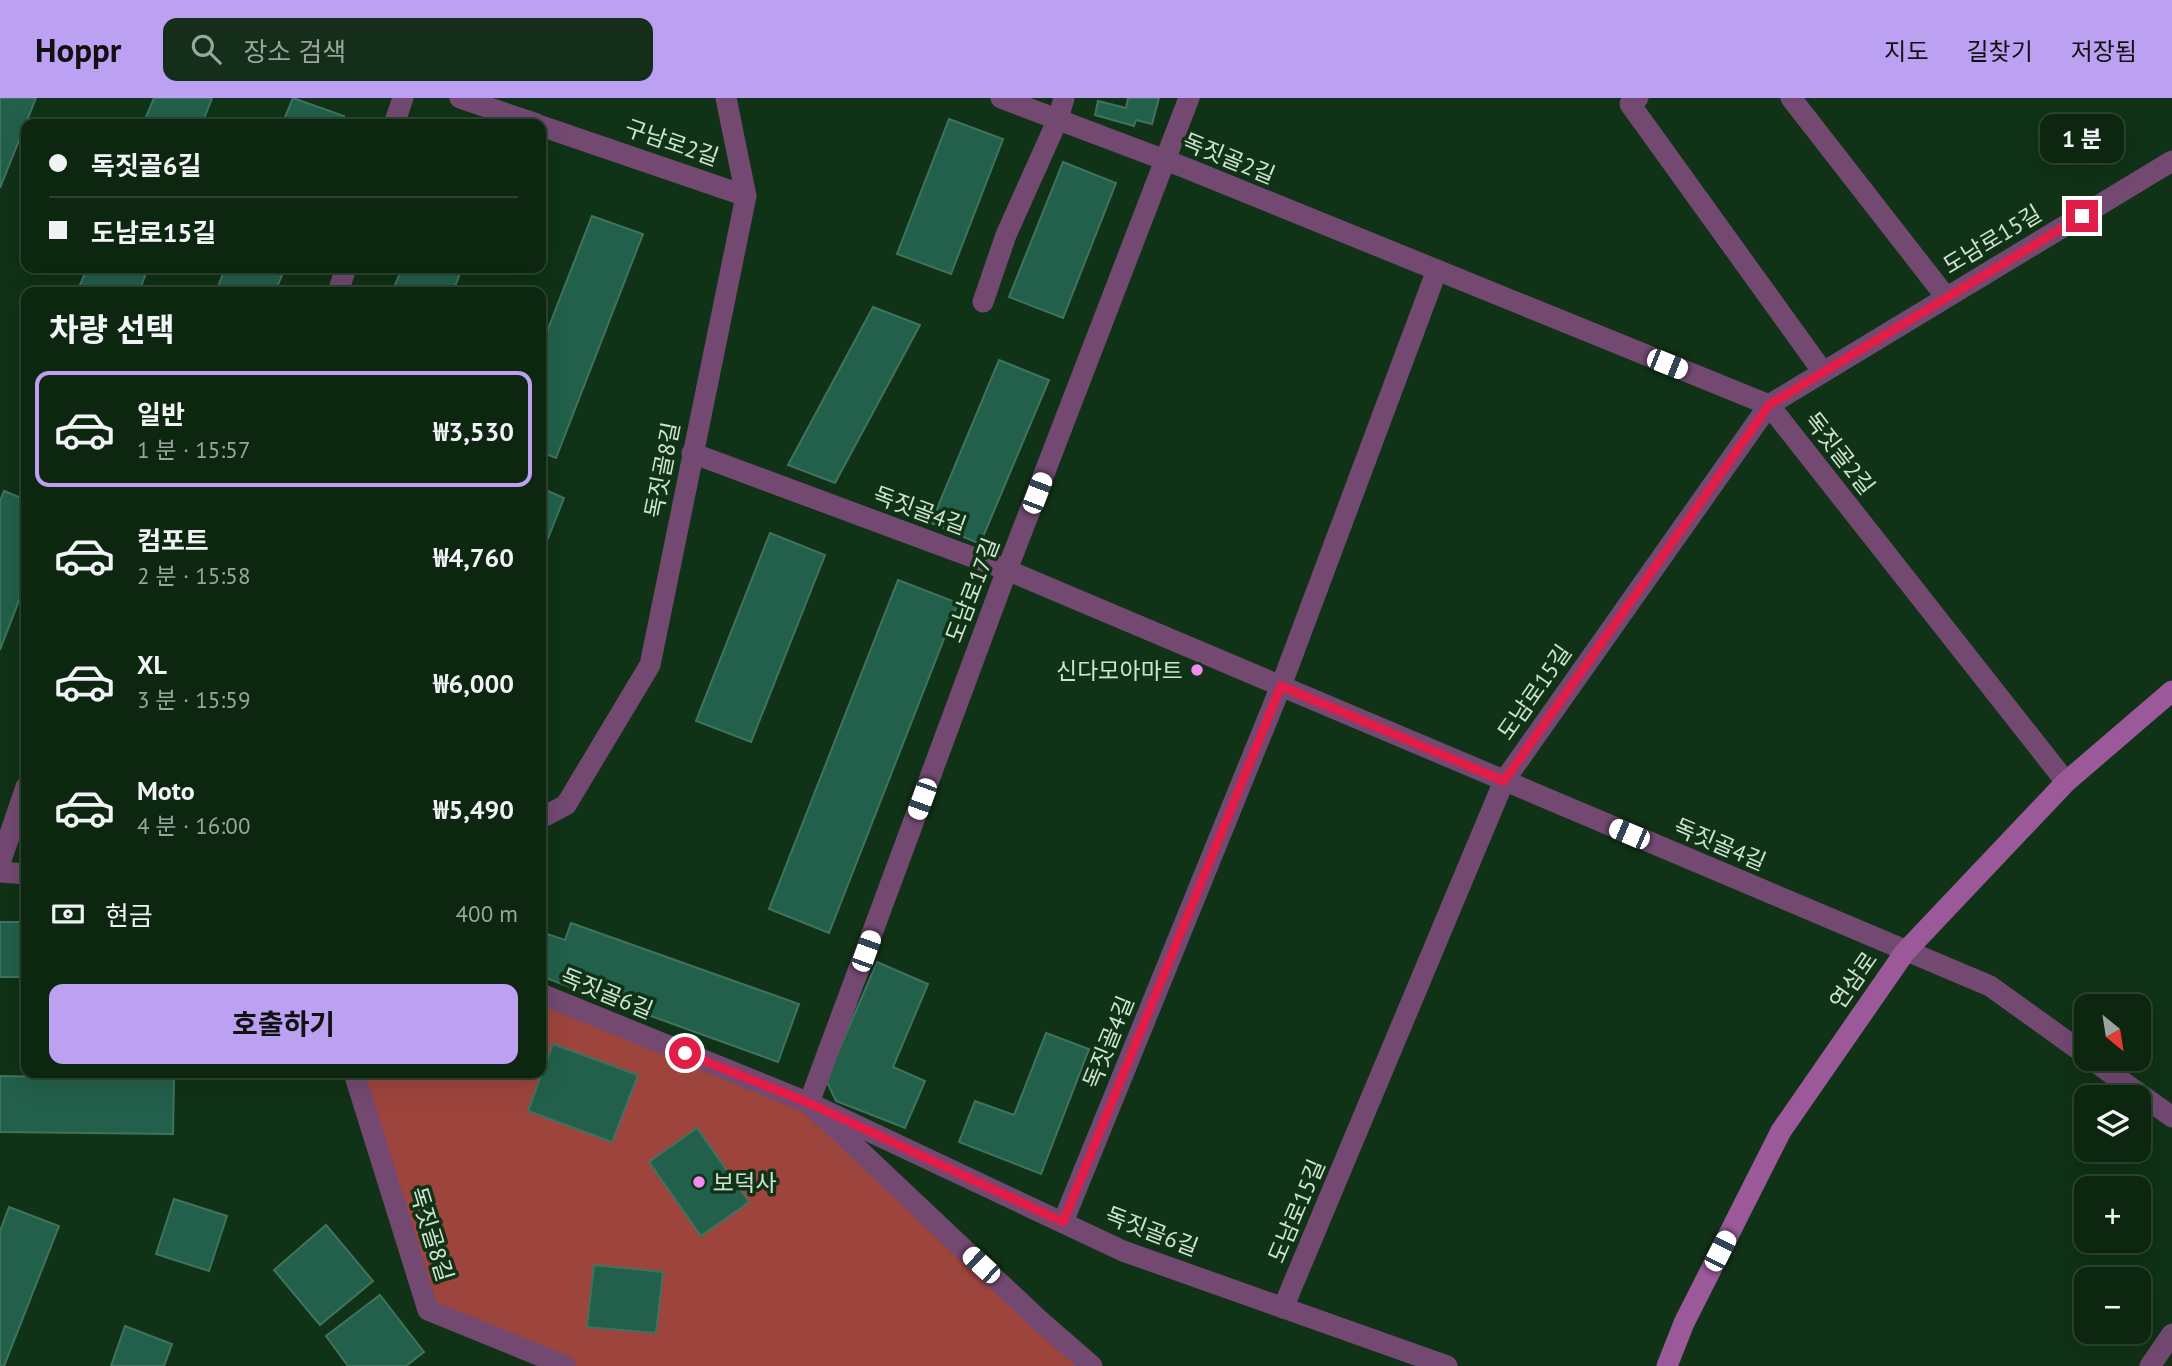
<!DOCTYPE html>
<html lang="ko">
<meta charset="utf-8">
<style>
:root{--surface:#0c2610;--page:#152e19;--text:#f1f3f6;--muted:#9aa59f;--line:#2c4330;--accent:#bca0f2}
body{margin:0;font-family:"PT Sans","Noto Sans KR",sans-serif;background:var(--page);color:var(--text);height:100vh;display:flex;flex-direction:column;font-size:26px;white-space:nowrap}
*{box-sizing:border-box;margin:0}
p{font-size:23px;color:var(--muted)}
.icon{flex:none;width:38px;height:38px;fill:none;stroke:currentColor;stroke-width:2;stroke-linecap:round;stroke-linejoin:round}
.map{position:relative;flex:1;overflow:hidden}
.panel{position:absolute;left:21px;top:189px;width:525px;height:791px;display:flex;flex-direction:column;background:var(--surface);border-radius:14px;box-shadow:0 7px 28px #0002,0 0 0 2px var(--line)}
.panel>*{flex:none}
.top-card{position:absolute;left:21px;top:21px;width:525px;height:154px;border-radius:14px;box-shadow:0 7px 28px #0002,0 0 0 2px var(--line);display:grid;align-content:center;height:154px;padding:0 28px;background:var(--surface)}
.needle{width:46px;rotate:150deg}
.controls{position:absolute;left:2074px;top:896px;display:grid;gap:14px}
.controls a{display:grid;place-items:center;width:77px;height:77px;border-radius:14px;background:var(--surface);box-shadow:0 7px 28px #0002,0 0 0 2px var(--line);font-size:35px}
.end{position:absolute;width:32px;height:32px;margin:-16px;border:9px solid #e11d48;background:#fff;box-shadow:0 0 0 4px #fff}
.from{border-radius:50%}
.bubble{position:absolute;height:49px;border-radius:14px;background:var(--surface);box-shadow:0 7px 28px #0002,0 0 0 2px var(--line);font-size:23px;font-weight:700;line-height:49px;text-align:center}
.car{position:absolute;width:21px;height:42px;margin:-21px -10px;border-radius:9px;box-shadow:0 0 5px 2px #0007;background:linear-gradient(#fff 24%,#345 0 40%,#fff 0 76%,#345 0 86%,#fff 0)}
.top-card b{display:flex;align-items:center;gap:24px;height:66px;font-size:26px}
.top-card b+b{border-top:2px solid var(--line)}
.top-card i{width:18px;height:18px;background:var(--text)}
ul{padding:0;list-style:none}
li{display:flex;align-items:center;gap:21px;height:116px;margin:0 14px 10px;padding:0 14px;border:4px solid transparent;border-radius:14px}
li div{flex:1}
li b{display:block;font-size:26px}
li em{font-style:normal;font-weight:700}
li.selected{border-color:var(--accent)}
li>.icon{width:63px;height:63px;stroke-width:1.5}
h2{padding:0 28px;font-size:32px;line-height:84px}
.pay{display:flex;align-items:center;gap:18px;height:77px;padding:0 28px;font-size:26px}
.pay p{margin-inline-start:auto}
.primary-button{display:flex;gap:14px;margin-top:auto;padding:14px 28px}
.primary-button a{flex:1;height:80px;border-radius:14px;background:var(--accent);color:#111;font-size:28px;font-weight:700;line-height:80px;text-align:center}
header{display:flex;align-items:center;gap:42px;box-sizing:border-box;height:98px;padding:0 35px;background:var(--accent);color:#111}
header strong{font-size:33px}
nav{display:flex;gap:38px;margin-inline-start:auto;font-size:24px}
.search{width:490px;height:63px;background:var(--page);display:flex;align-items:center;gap:18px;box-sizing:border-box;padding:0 24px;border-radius:14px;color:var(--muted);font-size:26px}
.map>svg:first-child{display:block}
.forest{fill:#9d443c}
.building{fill:#22604b;stroke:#40735f;stroke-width:2}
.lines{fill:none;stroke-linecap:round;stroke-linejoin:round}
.street{stroke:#734972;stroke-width:21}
.secondary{stroke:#9b599a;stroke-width:21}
.route{stroke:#e11d48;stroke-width:9}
.poi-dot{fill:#f38af2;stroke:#103216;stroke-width:2.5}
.labels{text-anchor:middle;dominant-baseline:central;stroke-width:7;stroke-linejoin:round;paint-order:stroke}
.street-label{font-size:23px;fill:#d0e3d1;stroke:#103216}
.poi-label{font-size:23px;fill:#d0e3d1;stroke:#103216;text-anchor:end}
</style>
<header>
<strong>Hoppr</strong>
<div class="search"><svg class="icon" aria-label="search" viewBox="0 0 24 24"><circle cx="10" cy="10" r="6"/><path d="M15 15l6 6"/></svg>장소 검색</div>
<nav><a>지도</a><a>길찾기</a><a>저장됨</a></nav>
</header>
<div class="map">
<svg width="2172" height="1268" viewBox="0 0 2172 1268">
<rect width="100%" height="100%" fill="#103216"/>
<!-- forest -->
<polygon class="forest" points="541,896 809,1005 1102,1268 565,1268 428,1212 354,975 541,975"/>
<!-- building -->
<g class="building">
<polygon points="0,0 36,0 0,90"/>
<polygon points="154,0 212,0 202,26 143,26"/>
<polygon points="293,0 344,18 341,26 282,26"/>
<polygon points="1128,0 1159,0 1152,26 1136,22 1134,28 1095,17 1098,3 1126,10"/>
<polygon points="949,21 1003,41 951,176 897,156"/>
<polygon points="1063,64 1116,85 1063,220 1009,199"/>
<polygon points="592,118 643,136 556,360 541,354 541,249"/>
<polygon points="87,170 148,170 139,194 77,194"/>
<polygon points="225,170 285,170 275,194 216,194"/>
<polygon points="402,170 462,170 453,194 392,194"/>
<polygon points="873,209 920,227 835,385 788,367"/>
<polygon points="999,262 1049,282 980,446 931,425"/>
<polygon points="541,390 564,400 541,458"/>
<polygon points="4,393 26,402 26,484 0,552 0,403"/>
<polygon points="770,435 825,457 751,644 696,623"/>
<polygon points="898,482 958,505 829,835 769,811"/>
<rect x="0" y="824" width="26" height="55"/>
<polygon points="571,825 799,906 778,964 543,879 545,870 541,869 541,834 565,842"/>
<polygon points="877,864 928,886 893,969 925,983 905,1030 836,1003 826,982"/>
<polygon points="1046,935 1089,951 1041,1076 959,1044 975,1003 1014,1017"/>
<polygon points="553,946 638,977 612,1044 528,1013"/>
<polygon points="0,978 174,981 173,1036 0,1034"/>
<polygon points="697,1030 749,1104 701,1138 649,1064"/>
<polygon points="174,1101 227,1118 209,1173 156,1156"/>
<polygon points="9,1109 59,1128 4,1268 0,1268 0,1133"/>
<polygon points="326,1127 373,1183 320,1227 274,1172"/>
<polygon points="594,1167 663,1174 656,1235 587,1229"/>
<polygon points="380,1197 424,1254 406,1268 348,1268 326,1238"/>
<polygon points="125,1228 172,1246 164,1268 111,1268"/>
</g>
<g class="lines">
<!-- street -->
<g class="street">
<polyline points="460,0 537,26"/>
<polyline points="1001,0 1186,70 1769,307 2066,684"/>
<polyline points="1638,0 1630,6 1823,274"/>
<polyline points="1791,0 1946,199"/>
<polyline points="394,26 403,0"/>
<polyline points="541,28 746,98"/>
<polyline points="338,194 346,170"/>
<polyline points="983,204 1006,137 1058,21 1064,0"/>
<polyline points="692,355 1007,472 1990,888 2086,957"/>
<polyline points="541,720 566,707 650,567 746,98 726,0"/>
<polyline points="0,765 26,689"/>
<polyline points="0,774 26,776"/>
<polyline points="541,896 809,1005 1123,1153 1447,1268"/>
<polyline points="2091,961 2172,1019"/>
<polyline points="354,975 428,1212 565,1268"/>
<polyline points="1063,1124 1281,588 1437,172"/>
<polyline points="1283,1210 1504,683 1769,307 2172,63"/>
<polyline points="1092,1268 1038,1221 809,1005 1007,472 1189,0"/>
<polyline points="2150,1268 2172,1236"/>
</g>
<!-- secondary -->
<polyline class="secondary" points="1667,1268 1684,1225 1781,1033 1905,854 2066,684 2172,593"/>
</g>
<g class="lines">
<!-- route -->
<polyline class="route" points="685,955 809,1005 1063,1124 1281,588 1504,683 1769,307 2082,118"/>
</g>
<!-- markers -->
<g class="poi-dot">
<circle cx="1197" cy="572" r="7"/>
<circle cx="699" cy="1084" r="7"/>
</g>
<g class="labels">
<!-- street labels -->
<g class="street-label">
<text transform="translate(672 44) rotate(19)">구남로2길</text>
<text transform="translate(1229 60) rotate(22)">독짓골2길</text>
<text transform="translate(1992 141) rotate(-31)">도남로15길</text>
<text transform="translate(1840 355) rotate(52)">독짓골2길</text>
<text transform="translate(662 372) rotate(-79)">독짓골8길</text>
<text transform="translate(920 412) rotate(20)">독짓골4길</text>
<text transform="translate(972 492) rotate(-69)">도남로17길</text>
<text transform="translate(1534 594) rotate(-55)">도남로15길</text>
<text transform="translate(1720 746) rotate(23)">독짓골4길</text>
<text transform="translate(1853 882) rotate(-55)">연삼로</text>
<text transform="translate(607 895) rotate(22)">독짓골6길</text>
<text transform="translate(1108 944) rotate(-68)">독짓골4길</text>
<text transform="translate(1296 1113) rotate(-67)">도남로15길</text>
<text transform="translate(1152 1133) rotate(21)">독짓골6길</text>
<text transform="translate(432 1136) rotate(73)">독짓골8길</text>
</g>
<!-- poi labels -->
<g class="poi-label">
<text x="1183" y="572">신다모아마트</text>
<text x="713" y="1084" text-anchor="start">보덕사</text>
</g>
</g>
</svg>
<div class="controls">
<a><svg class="needle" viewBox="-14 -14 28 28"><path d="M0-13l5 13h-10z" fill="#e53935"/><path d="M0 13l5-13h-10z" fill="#9aa59f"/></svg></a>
<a><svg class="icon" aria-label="layers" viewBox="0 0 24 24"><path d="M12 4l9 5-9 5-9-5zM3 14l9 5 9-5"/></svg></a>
<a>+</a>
<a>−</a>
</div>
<i class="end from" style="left:685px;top:955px"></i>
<i class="end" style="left:2082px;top:118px"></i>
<div class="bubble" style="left:2040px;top:16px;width:84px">1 분</div>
<i class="car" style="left:1667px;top:266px;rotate:112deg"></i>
<i class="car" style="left:1037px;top:395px;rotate:21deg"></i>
<i class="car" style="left:922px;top:701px;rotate:200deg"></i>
<i class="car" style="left:1629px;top:736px;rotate:293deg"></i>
<i class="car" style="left:866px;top:853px;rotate:20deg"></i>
<i class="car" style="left:1720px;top:1153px;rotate:27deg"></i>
<i class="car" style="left:981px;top:1167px;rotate:313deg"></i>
<div class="top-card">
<b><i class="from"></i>독짓골6길</b>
<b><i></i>도남로15길</b>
</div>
<section class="panel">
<h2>차량 선택</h2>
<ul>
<li class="selected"><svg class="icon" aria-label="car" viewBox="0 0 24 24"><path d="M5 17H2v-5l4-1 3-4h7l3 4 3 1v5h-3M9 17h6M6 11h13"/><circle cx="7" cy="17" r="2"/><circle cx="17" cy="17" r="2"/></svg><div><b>일반</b><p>1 분 · 15:57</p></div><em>₩3,530</em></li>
<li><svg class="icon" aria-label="car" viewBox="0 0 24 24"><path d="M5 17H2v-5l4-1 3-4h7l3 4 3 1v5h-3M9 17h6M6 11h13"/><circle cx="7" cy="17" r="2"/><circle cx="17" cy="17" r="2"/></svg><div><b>컴포트</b><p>2 분 · 15:58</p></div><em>₩4,760</em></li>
<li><svg class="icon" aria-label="car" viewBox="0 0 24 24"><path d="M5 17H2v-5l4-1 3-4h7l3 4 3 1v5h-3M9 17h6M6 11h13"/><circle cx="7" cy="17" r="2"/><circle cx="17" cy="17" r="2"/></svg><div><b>XL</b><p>3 분 · 15:59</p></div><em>₩6,000</em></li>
<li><svg class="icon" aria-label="car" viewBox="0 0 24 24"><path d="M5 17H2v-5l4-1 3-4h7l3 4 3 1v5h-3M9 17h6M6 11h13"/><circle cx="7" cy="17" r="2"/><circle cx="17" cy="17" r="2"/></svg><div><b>Moto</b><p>4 분 · 16:00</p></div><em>₩5,490</em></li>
</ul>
<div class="pay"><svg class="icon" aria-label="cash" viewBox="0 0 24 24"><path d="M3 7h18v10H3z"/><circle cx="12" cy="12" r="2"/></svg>현금<p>400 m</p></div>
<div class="primary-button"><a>호출하기</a></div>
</section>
</div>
